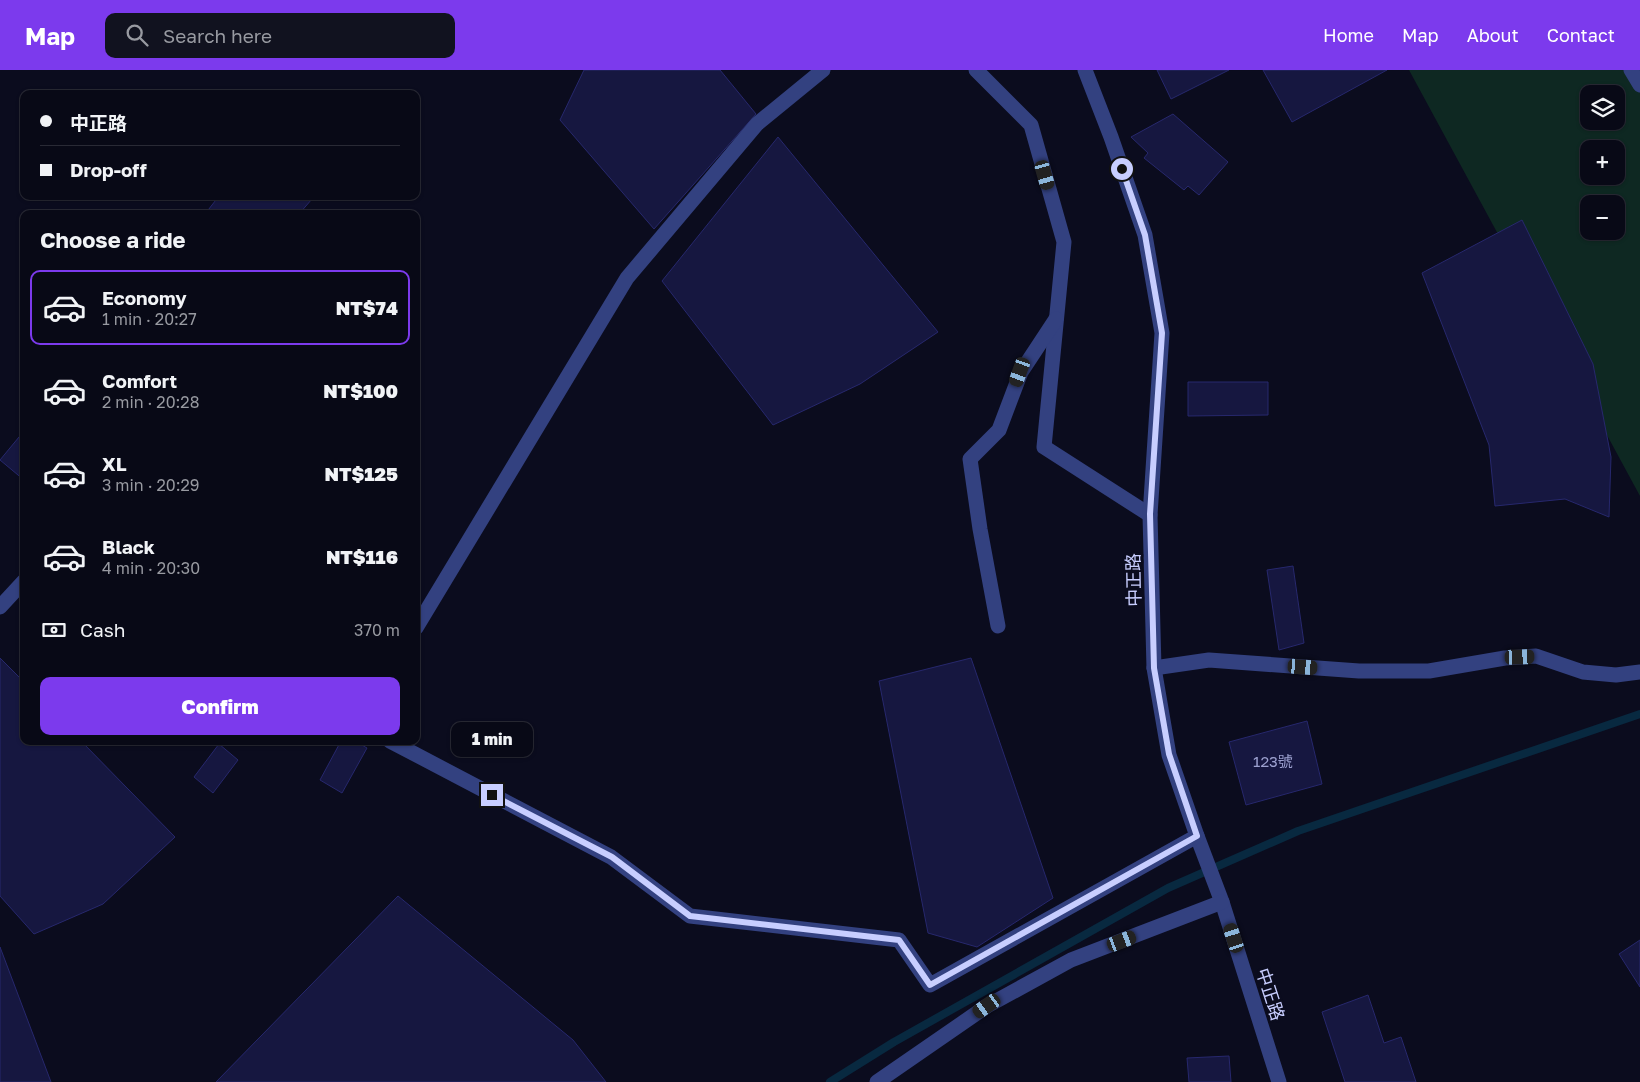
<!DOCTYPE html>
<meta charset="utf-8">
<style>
:root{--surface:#080916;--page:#11121f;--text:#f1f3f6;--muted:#989aa1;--line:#292a35;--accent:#7c3aed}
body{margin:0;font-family:"Golos Text","Noto Sans TC",sans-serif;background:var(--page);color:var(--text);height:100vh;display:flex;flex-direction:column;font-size:19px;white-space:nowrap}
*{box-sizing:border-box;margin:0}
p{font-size:16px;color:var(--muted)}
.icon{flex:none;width:28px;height:28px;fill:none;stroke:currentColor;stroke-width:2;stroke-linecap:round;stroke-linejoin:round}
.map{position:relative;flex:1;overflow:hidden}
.sheet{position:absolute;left:20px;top:140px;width:400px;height:535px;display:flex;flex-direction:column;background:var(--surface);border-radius:10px;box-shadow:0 1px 4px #0004,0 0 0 1px var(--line)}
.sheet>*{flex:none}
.banner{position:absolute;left:20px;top:20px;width:400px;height:110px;border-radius:10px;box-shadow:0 1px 4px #0004,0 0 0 1px var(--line);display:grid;align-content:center;height:110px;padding:0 20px;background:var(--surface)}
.fabs{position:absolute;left:1580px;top:15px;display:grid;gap:10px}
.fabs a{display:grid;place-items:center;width:45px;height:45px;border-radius:10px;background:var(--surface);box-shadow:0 1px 4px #0004,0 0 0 1px var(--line);font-size:25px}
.end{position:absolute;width:22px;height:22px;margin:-11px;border:6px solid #c8ceff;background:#111;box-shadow:0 0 0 2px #111}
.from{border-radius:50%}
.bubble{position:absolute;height:35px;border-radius:10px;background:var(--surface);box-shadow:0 1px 4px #0004,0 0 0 1px var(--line);font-size:16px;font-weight:800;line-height:35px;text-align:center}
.car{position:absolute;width:15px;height:30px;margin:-15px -8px;border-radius:6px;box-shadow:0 0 4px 1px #0007;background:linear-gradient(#222 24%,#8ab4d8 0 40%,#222 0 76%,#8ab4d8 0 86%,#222 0)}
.banner b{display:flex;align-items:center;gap:18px;height:48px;font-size:19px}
.banner b+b{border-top:1px solid var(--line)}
.banner i{width:12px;height:12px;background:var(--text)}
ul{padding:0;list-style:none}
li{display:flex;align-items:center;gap:15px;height:75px;margin:0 10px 8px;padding:0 10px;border:2px solid transparent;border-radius:10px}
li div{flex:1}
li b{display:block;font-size:19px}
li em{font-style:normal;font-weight:800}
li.current{border-color:var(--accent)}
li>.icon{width:45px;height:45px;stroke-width:1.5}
h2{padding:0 20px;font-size:22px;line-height:60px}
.pay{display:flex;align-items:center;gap:12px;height:55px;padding:0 20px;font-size:19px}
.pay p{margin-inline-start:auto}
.button{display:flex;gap:10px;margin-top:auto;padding:10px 20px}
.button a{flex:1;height:58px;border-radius:10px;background:var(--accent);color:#fff;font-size:20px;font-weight:800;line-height:58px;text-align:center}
header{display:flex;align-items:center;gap:30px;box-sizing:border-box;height:70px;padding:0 25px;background:var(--accent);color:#fff}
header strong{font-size:24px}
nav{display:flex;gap:28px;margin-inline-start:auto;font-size:18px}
.search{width:350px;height:45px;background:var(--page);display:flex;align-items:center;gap:12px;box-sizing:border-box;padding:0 18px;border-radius:10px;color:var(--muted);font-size:19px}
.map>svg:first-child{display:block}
.green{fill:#0e2822;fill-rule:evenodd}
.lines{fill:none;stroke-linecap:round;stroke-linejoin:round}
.stream{stroke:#082940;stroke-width:8}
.building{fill:#161740;stroke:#27286d}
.minor{stroke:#334180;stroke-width:15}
.route{stroke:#c8ceff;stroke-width:6}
.labels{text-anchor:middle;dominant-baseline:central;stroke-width:5;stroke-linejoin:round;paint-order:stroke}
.number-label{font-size:15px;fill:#9ca0cf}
.street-label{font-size:18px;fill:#c8ceff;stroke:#0b0c1e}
</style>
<header>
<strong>Map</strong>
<div class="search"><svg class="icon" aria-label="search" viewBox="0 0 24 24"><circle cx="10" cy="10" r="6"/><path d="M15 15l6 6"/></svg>Search here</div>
<nav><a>Home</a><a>Map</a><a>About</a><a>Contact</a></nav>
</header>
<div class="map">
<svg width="1640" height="1012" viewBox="0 0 1640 1012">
<rect width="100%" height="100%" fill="#0b0c1e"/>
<!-- green -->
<path class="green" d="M1409 0H1640V426ZM1589 24H1616V51H1589ZM1589 79H1616V106H1589ZM1589 134H1616V161H1589Z"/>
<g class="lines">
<!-- stream -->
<polyline class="stream" points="830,1012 894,972 1168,818 1298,761 1640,644"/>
</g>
<!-- building -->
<g class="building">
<polygon points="584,0 720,0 756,44 654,159 560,50"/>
<polygon points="1157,0 1229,0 1171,29"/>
<polygon points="1263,0 1387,0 1292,52"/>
<polygon points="1173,44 1228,92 1199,125 1188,116 1184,120 1144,88 1148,83 1131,67"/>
<polygon points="778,67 938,262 860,314 773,355 662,211"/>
<polygon points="219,126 308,126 312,129 299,144 205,144"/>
<polygon points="1522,150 1593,294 1611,387 1609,447 1565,429 1495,436 1489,375 1422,203"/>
<polygon points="1188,312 1268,312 1268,345 1188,346"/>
<polygon points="24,361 24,410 0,390"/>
<polygon points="1293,496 1304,573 1279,580 1267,500"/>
<polygon points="0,588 24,612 24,671 81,671 175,767 103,834 34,864 0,826"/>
<polygon points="971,588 1053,828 977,877 928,863 879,611"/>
<polygon points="1307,651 1322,714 1246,735 1229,672"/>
<polygon points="341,671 355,671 367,678 342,723 320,710"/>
<polygon points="219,674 238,690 213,723 194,707"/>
<polygon points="398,826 573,970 606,1012 216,1012"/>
<polygon points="1640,870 1640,917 1619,884"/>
<polygon points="0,877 51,1012 0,1012"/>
<polygon points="1368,925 1384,973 1401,967 1416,1012 1345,1012 1322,942"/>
<polygon points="1229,986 1231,1012 1189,1012 1187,988"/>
</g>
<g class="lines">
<!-- minor -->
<g class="minor">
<polyline points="976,0 1031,55 1064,172 1044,377 1150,445"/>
<polyline points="1085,0 1111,67 1145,165 1162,263 1150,445 1154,598 1169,685 1197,766 1222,832 1279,1012"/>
<polyline points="1631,0 1640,15"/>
<polyline points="0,537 24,511"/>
<polyline points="998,556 980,459 970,389 999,360 1021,302 1056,249"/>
<polyline points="416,558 627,208 757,54 823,0"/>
<polyline points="1154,598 1209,590 1359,601 1429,601 1505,588 1536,586 1583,602 1616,605 1640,602"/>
<polyline points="390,671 611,787 690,846 899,870 930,915 1197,766"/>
<polyline points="877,1012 987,936 1071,890 1222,832"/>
</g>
</g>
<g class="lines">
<!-- route -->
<polyline class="route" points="492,725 612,787 690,846 899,870 930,915 1197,766 1169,684 1154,598 1150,444 1162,263 1145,165 1122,99"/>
</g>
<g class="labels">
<!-- number labels -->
<g class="number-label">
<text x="1273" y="691">123號</text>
</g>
<!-- street labels -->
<g class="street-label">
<text transform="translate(1133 510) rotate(-91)">中正路</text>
<text transform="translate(1271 924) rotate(72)">中正路</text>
</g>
</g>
</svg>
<div class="fabs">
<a><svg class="icon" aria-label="layers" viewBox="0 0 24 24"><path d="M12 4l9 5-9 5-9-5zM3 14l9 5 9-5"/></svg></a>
<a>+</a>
<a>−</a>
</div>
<i class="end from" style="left:1122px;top:99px"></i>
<i class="end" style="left:492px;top:725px"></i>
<div class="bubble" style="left:451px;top:652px;width:82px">1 min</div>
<i class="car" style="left:1045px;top:105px;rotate:164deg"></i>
<i class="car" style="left:1020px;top:302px;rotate:200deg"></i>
<i class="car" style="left:1520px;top:587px;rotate:88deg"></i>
<i class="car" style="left:1303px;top:597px;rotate:94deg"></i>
<i class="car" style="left:1234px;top:868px;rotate:342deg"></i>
<i class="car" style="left:1122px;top:871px;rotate:69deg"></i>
<i class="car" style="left:987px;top:936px;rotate:235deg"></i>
<div class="banner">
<b><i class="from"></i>中正路</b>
<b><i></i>Drop-off</b>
</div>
<section class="sheet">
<h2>Choose a ride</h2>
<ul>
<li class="current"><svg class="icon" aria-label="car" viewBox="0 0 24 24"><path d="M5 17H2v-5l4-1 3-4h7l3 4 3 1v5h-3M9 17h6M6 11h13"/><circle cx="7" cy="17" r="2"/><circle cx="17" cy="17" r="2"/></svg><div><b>Economy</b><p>1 min · 20:27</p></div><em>NT$74</em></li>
<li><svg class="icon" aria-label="car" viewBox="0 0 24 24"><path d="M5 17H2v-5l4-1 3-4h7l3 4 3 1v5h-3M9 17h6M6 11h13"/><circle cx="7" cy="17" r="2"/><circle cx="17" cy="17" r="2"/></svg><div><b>Comfort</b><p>2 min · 20:28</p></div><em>NT$100</em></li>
<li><svg class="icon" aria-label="car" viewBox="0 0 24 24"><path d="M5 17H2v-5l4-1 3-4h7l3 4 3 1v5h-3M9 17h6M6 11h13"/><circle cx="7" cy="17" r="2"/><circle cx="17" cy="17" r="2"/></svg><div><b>XL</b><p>3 min · 20:29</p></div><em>NT$125</em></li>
<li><svg class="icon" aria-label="car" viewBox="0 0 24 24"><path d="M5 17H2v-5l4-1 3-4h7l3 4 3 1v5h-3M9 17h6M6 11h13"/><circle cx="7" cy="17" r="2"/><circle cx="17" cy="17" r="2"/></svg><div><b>Black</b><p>4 min · 20:30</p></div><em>NT$116</em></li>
</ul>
<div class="pay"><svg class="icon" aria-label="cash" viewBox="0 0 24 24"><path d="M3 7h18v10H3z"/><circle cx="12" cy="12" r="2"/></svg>Cash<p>370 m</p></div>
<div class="button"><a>Confirm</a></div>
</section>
</div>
